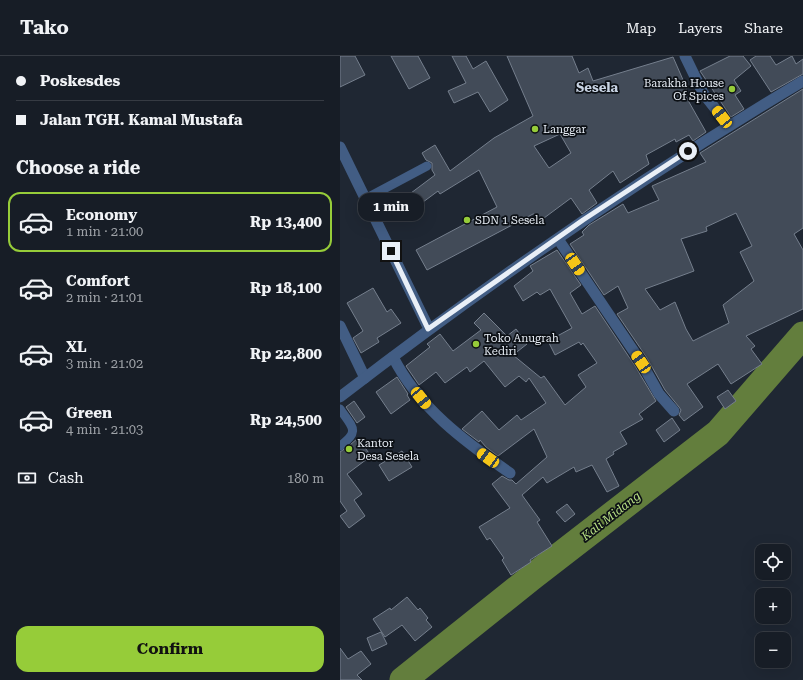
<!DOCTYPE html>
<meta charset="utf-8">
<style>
:root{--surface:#171d26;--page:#242a32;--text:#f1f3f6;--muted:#9ea2a7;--line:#363b43;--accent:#96cc39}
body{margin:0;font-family:"Roboto Serif",serif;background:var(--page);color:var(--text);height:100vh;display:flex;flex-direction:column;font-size:15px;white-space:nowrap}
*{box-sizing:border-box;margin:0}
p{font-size:13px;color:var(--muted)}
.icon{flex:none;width:22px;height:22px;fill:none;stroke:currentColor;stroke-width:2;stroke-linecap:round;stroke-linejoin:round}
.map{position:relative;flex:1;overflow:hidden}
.panel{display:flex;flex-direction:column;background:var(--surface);width:340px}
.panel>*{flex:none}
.top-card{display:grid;align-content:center;height:88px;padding:0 16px;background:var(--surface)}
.tools{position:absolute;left:415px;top:488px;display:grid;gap:8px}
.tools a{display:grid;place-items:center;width:36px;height:36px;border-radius:8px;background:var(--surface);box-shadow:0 4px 16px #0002,0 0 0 1px var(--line);font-size:20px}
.end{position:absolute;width:18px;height:18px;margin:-9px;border:5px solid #e9eff7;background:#111;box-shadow:0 0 0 2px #111}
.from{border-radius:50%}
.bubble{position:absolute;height:28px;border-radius:12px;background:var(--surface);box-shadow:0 4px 16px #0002,0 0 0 1px var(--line);font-size:13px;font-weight:700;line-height:28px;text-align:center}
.car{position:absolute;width:12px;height:24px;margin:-12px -6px;border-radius:5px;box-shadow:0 0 3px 1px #0007;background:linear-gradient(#f5c518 24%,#345 0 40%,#f5c518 0 76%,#345 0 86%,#f5c518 0)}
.top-card b{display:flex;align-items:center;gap:14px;height:38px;font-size:15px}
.top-card b+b{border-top:1px solid var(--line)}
.top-card i{width:10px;height:10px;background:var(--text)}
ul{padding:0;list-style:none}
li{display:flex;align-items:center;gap:12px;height:60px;margin:0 8px 6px;padding:0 8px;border:2px solid transparent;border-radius:12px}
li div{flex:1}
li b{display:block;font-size:15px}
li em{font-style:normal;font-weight:700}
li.on{border-color:var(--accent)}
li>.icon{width:36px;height:36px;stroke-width:1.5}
h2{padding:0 16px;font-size:18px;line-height:48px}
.pay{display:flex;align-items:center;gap:10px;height:44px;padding:0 16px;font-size:15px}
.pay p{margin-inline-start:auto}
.button{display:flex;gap:8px;margin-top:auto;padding:8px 16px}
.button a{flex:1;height:46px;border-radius:12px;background:var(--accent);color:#111;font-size:16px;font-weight:700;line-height:46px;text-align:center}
header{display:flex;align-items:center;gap:24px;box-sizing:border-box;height:56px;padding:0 20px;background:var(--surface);border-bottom:1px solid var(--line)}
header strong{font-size:19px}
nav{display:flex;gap:22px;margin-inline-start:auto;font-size:14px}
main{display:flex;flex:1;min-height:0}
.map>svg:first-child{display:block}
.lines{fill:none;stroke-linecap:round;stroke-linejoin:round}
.river{stroke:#637e3d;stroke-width:27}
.building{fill:#424b58;stroke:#757f8d;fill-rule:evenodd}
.service{stroke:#425d84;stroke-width:9}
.minor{stroke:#425d84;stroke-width:11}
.tertiary{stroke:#425d84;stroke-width:11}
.route{stroke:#e9eff7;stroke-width:5}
.poi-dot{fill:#96cc39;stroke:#0c1015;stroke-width:1.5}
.labels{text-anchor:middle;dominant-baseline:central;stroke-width:3.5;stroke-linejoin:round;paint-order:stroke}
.poi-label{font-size:11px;fill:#e9eff7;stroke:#0c1015;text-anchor:start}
.water-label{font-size:12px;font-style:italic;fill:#bbe386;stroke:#0c1015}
.quarter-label{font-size:13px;font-weight:bold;fill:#c8d3e3;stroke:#0c1015}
</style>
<header>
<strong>Tako</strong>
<nav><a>Map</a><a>Layers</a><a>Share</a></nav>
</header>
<main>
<section class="panel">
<div class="top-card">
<b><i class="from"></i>Poskesdes</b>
<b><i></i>Jalan TGH. Kamal Mustafa</b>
</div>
<h2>Choose a ride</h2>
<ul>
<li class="on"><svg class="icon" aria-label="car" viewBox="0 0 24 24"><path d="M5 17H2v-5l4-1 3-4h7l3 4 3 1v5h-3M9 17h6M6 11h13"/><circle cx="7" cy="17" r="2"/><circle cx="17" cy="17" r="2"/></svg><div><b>Economy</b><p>1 min · 21:00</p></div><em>Rp 13,400</em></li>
<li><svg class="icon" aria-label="car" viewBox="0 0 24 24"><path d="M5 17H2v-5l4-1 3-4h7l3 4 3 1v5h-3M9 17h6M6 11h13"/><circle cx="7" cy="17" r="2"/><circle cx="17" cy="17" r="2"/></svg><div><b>Comfort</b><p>2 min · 21:01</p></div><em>Rp 18,100</em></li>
<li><svg class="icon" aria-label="car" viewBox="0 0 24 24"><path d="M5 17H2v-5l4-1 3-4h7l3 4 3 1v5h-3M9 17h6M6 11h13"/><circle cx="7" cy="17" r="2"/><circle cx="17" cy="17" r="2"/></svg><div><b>XL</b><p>3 min · 21:02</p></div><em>Rp 22,800</em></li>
<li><svg class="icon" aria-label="car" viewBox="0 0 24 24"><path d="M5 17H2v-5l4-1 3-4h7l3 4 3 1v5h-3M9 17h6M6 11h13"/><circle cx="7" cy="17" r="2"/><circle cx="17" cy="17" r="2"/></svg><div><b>Green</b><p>4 min · 21:03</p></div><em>Rp 24,500</em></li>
</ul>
<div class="pay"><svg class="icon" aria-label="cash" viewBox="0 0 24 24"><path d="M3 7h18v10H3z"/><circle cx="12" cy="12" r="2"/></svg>Cash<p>180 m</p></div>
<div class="button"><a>Confirm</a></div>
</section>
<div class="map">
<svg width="463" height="624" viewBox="0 0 463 624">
<rect width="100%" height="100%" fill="#1f2733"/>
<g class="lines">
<!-- river -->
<polyline class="river" points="63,624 192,521 378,377 463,279"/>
</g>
<!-- building -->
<g class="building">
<polygon points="0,0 15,0 25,19 0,31"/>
<polygon points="51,0 78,0 90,22 69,33"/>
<polygon points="112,0 126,0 133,13 146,5 168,44 150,56 138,36 114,47 108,35 126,27"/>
<path d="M167 0H232L239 17 248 12 253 25 333 1 347 33 344 35 345 39 366 76 353 85 349 79 336 86 335 83 306 99 309 108 280 127 273 115 249 134 257 147 242 158 231 142 200 165 196 158H193L87 214 76 194 157 151 139 114 100 138 98 135 75 152 67 140 95 119 92 114V107L86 104 82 97 95 89 110 115 154 82 193 60ZM220 78 231 97 209 112 194 90Z"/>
<polygon points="390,0 403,0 411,10 394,24 401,35 395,39 404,53 391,61 360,15"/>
<polygon points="416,0 430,0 436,9 452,0 456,8 463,3 463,18 431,36 410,4"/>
<path d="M463 33V172L454 178 463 194V253L406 280 415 290 411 293 422 308 391 328 378 308 347 328 363 351 344 365 339 359 341 354 339 351 325 334 307 302 277 258 288 252 278 230 264 239 230 188 244 179 242 176 249 169 283 148 288 157 319 144 312 130 366 106 360 97ZM396 157 412 190 400 196 414 225 383 249 389 267 353 285 346 273 335 246 320 254 305 233 354 215 341 183 367 175 366 171Z"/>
<polygon points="58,137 65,149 56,155 48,143"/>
<polygon points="217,194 241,229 230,237 242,258 255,250 295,310 316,345 299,358 303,363 280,376 287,388 273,396 274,398 266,403 279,430 267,436 252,409 236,416 234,411 207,427 203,421 182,439 200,464 197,466 212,490 190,504 191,506 171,519 162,504 164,502 150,482 147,484 139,471 170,452 152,428 162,420 169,424 172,424 176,428 207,401 194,373 158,400 146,391 140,384 139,386 122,373 142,355 159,374 177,359 181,364 206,347 189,322 186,326 179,320 165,331 144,305 130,316 127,311 105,327 96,316 79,329 66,310 90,291 87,288 100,278 113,295 141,274 134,267 144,257 167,280 176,273 187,288 173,299 201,322 204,320 225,349 246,331 238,319 257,307 243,287 241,289 239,286 215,299 208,285 232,272 210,233 200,239 197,236 183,245 174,230 193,215 190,210"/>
<polygon points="33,232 47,256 51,253 61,267 37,282 39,286 21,297 13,282 23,275 7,247"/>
<polygon points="57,321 68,338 67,339 70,344 51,358 36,336"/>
<polygon points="388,334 396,345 385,353 377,341"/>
<polygon points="14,345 25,361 17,367 6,351"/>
<polygon points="332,362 340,374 324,386 316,374"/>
<polygon points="18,382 31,400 7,418 22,438 14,444 25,460 9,472 0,460 7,455 0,445 0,396 10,389"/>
<polygon points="62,395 72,411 49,425 39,409"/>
<polygon points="227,448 235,458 225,466 216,456"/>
<polygon points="67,541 78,554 80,552 88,562 86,564 92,571 75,585 62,569 45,581 33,563 50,552 51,554"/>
<polygon points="41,576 47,588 32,595 27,582"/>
<polygon points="0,592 8,603 21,595 31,608 17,619 22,624 0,624"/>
</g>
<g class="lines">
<!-- service -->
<g class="service">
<polyline points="25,143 87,110"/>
<path d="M0 353C12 371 21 375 0 390"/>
</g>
<!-- minor -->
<g class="minor">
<polyline points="345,0 363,37 389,70"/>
<polyline points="0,91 89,273"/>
<polyline points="218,183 301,306 319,338 334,355"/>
<polyline points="0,270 25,322"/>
<path d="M53 301C79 352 124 385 170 417"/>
</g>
<!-- tertiary -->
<path class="tertiary" d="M0 341C148 227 302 121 463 25"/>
</g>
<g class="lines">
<!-- route -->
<polyline class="route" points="51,195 88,273 243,164 348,95"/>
</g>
<!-- markers -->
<g class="poi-dot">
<circle cx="392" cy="33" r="4"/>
<circle cx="195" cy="73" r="4"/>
<circle cx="127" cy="164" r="4"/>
<circle cx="136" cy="288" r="4"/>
<circle cx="9" cy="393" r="4"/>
</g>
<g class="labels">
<!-- poi labels -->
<g class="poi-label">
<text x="384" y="27" text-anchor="end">Barakha House<tspan x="384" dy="13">Of Spices</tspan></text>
<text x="203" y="73">Langgar</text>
<text x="135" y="164">SDN 1 Sesela</text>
<text x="144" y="282">Toko Anugrah<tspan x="144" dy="13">Kediri</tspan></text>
<text x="17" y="387">Kantor<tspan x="17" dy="13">Desa Sesela</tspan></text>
</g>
<!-- water labels -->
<g class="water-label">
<text transform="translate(271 460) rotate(-38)">Kali Midang</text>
</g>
<!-- quarter labels -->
<g class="quarter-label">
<text x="257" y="31">Sesela</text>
</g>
</g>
</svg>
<div class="tools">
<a><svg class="icon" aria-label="locate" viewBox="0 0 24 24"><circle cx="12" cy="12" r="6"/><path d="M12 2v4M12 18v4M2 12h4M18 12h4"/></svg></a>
<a>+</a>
<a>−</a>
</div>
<i class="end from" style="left:348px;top:95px"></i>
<i class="end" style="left:51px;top:195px"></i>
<div class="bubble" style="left:18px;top:137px;width:66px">1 min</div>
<i class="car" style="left:382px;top:61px;rotate:322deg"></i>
<i class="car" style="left:235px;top:208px;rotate:146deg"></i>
<i class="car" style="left:301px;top:306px;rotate:326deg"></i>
<i class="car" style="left:81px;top:342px;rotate:141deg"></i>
<i class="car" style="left:148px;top:402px;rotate:305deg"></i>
</div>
</main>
